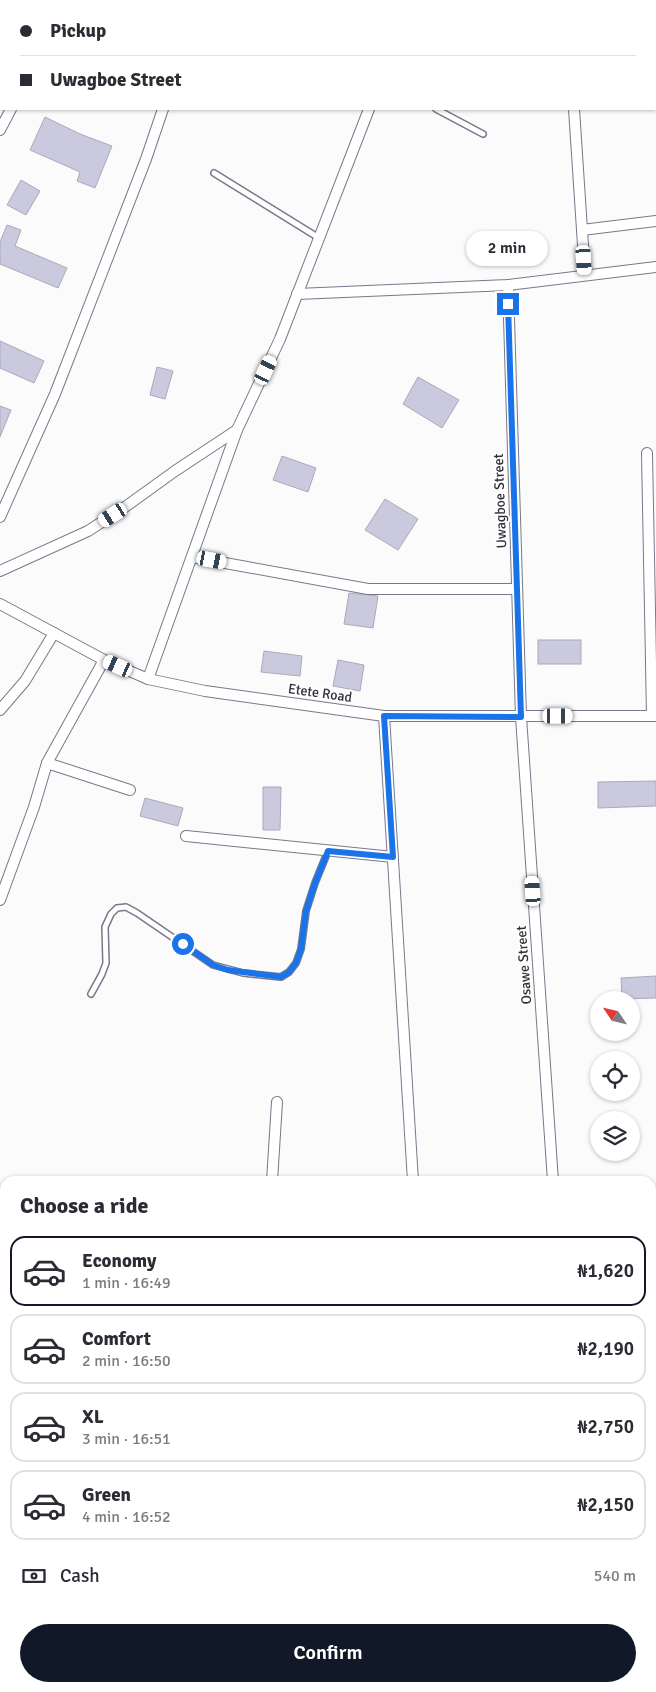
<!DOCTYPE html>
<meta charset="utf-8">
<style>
:root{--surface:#fff;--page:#f2f2f3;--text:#2b2b33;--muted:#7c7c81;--line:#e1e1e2;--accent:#111827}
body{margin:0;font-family:Signika,sans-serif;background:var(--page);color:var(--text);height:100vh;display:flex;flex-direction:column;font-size:19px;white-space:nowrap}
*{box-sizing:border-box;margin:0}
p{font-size:16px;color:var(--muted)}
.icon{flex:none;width:28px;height:28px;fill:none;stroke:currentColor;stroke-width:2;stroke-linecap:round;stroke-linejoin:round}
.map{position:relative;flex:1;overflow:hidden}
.panel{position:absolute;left:0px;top:1176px;width:656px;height:516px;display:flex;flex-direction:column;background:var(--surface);border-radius:15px 15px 0 0;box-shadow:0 1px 4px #0004}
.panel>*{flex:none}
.top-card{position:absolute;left:0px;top:0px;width:656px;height:110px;box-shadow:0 1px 4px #0004;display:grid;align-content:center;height:110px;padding:0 20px;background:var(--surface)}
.needle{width:32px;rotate:305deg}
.fabs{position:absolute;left:590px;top:991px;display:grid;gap:10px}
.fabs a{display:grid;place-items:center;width:50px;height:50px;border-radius:50%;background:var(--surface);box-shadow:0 1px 4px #0004;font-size:25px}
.end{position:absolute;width:22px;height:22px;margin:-11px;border:6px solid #1a73e8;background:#fff;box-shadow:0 0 0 2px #fff}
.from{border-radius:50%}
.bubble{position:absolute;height:35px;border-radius:18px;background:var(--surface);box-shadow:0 1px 4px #0004;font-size:16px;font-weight:600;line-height:35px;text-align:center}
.car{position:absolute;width:15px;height:30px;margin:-15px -8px;border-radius:6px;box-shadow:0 0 4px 1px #0007;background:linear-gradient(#fff 24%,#345 0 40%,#fff 0 76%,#345 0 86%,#fff 0)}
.top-card b{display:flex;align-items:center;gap:18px;height:48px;font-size:19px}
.top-card b+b{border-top:1px solid var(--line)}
.top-card i{width:12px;height:12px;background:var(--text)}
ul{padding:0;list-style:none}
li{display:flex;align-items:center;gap:15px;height:70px;margin:0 10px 8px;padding:0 10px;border:2px solid var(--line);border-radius:15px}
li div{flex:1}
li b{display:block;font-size:19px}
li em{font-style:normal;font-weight:600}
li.current{border-color:var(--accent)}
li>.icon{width:45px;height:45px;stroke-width:1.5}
h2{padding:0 20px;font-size:22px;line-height:60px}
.pay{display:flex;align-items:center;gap:12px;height:55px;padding:0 20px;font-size:19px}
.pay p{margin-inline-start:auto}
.button{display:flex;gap:10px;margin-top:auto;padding:10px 20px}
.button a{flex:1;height:58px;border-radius:30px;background:var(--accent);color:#fff;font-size:20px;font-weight:600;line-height:58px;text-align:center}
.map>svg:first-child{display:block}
.building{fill:#cac9de;stroke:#aaa9bd}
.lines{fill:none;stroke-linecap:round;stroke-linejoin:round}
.lane-casing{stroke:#79788b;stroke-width:8}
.street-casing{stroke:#79788b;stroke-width:12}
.lane{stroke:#fff;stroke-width:5}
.street{stroke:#fff;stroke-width:10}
.route{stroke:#1a73e8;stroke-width:6}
.labels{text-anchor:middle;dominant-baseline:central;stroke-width:4;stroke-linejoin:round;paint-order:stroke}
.street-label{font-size:14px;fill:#2f2f37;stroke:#fff}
</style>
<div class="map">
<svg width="656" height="1692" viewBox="0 0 656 1692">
<rect width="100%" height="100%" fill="#fbfbfb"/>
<!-- building -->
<g class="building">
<polygon points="45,117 80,134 112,146 95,188 77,181 80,172 30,150"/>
<polygon points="21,180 40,191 26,215 7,205"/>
<polygon points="7,225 21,230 15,246 67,268 58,288 0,264 0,242"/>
<polygon points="0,341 44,361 34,383 0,368"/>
<polygon points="157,367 173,371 165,399 150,395"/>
<polygon points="418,377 459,400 442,428 403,404"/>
<polygon points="0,406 11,410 0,437"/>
<polygon points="282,456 316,468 308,492 273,480"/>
<polygon points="385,499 418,519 398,550 365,530"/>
<polygon points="349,593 378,596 373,628 344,624"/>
<rect x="538" y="640" width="43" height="24"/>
<polygon points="264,651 302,656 300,676 261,672"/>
<polygon points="338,660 364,665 360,691 333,686"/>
<polygon points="656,781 656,806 598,808 598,782"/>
<polygon points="263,787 281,787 280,830 263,830"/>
<polygon points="145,798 183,808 178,826 140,816"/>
<polygon points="656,976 656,998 622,999 621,978"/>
</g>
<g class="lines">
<defs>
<g id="lane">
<polyline points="436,109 483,134"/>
<polyline points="214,173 319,238"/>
<polyline points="91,994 102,974 106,963 105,927 111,914 117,908 126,907 137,913 213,965 243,973 281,977 289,972 296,963 301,949 306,911 315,883 328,851"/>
</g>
<g id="street">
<polyline points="66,1 67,0"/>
<polyline points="201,1 201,0"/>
<polyline points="414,1 415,0"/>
<polyline points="655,37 656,37"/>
<polyline points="574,109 585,275"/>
<polyline points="0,130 11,109"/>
<polyline points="582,230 656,221"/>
<polyline points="508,285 521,717 553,1181"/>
<polyline points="297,294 508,285 656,267"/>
<polyline points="647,453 652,716"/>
<polyline points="0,517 55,394 146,159 163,109"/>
<polyline points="192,557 368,589 516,589"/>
<polyline points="0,571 88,531 125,507 175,471 237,430"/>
<polyline points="0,604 104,660 148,679 205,691 384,716 656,716"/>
<polyline points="148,679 237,430 280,339 369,109"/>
<polyline points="0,710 25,681 54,633"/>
<polyline points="384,716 413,1181"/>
<polyline points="47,763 130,790"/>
<polyline points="186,836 393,857"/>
<polyline points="0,900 34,807 47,763 104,660"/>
<polyline points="272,1181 277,1102"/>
<polyline points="651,1232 656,1231"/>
<polyline points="0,1400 5,1389"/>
<polyline points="0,1679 4,1576"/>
<polyline points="284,1688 285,1692"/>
<polyline points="422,1688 422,1692"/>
<polyline points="569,1688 569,1692"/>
<polyline points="140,1692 140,1688"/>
</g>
</defs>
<!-- lane casing -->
<use href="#lane" class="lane-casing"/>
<!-- street casing -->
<use href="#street" class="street-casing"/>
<!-- lane -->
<use href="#lane" class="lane"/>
<!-- street -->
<use href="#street" class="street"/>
</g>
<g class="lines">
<!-- route -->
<polyline class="route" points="183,944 213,965 228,970 281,977 289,972 296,963 301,949 306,911 315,883 328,851 393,857 384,716 521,717 508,304"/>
</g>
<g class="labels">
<!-- street labels -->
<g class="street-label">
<text transform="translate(500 501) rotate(-92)">Uwagboe Street</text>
<text transform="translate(320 693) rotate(8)">Etete Road</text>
<text transform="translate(524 965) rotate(-94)">Osawe Street</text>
</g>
</g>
</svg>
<div class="fabs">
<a><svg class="needle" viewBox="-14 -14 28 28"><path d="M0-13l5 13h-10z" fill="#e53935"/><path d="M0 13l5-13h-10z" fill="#7c7c81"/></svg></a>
<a><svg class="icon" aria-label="locate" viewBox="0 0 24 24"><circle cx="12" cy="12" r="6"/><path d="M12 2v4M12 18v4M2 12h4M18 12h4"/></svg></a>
<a><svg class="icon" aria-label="layers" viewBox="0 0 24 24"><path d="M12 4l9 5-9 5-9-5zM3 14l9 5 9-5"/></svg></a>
</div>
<i class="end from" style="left:183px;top:944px"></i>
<i class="end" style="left:508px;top:304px"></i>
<div class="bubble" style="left:466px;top:231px;width:82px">2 min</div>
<i class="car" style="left:584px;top:260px;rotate:176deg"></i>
<i class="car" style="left:266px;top:370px;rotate:25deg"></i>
<i class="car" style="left:113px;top:515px;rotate:238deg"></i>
<i class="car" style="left:212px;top:560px;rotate:101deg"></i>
<i class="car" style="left:118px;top:666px;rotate:294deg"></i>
<i class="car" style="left:558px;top:716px;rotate:90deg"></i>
<i class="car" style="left:533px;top:891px;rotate:356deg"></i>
<div class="top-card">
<b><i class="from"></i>Pickup</b>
<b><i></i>Uwagboe Street</b>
</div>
<section class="panel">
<h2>Choose a ride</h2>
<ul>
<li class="current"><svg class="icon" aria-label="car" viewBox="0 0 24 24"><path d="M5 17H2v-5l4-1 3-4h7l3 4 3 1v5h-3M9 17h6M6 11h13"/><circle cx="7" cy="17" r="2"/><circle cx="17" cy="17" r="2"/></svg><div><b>Economy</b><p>1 min · 16:49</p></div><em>₦1,620</em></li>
<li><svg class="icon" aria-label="car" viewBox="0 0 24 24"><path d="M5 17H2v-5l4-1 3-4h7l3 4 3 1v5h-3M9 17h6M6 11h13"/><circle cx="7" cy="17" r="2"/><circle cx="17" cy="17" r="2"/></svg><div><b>Comfort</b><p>2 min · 16:50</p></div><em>₦2,190</em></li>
<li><svg class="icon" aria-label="car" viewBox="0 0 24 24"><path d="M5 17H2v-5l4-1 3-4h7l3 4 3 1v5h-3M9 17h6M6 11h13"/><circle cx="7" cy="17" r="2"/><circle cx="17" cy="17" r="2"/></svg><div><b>XL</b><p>3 min · 16:51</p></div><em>₦2,750</em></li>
<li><svg class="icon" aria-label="car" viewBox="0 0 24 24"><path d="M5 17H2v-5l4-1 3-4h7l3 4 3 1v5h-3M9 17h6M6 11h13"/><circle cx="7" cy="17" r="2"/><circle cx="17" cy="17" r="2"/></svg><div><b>Green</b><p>4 min · 16:52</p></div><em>₦2,150</em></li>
</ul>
<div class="pay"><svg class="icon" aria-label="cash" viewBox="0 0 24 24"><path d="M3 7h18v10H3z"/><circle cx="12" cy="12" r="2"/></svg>Cash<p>540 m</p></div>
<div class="button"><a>Confirm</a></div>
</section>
</div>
